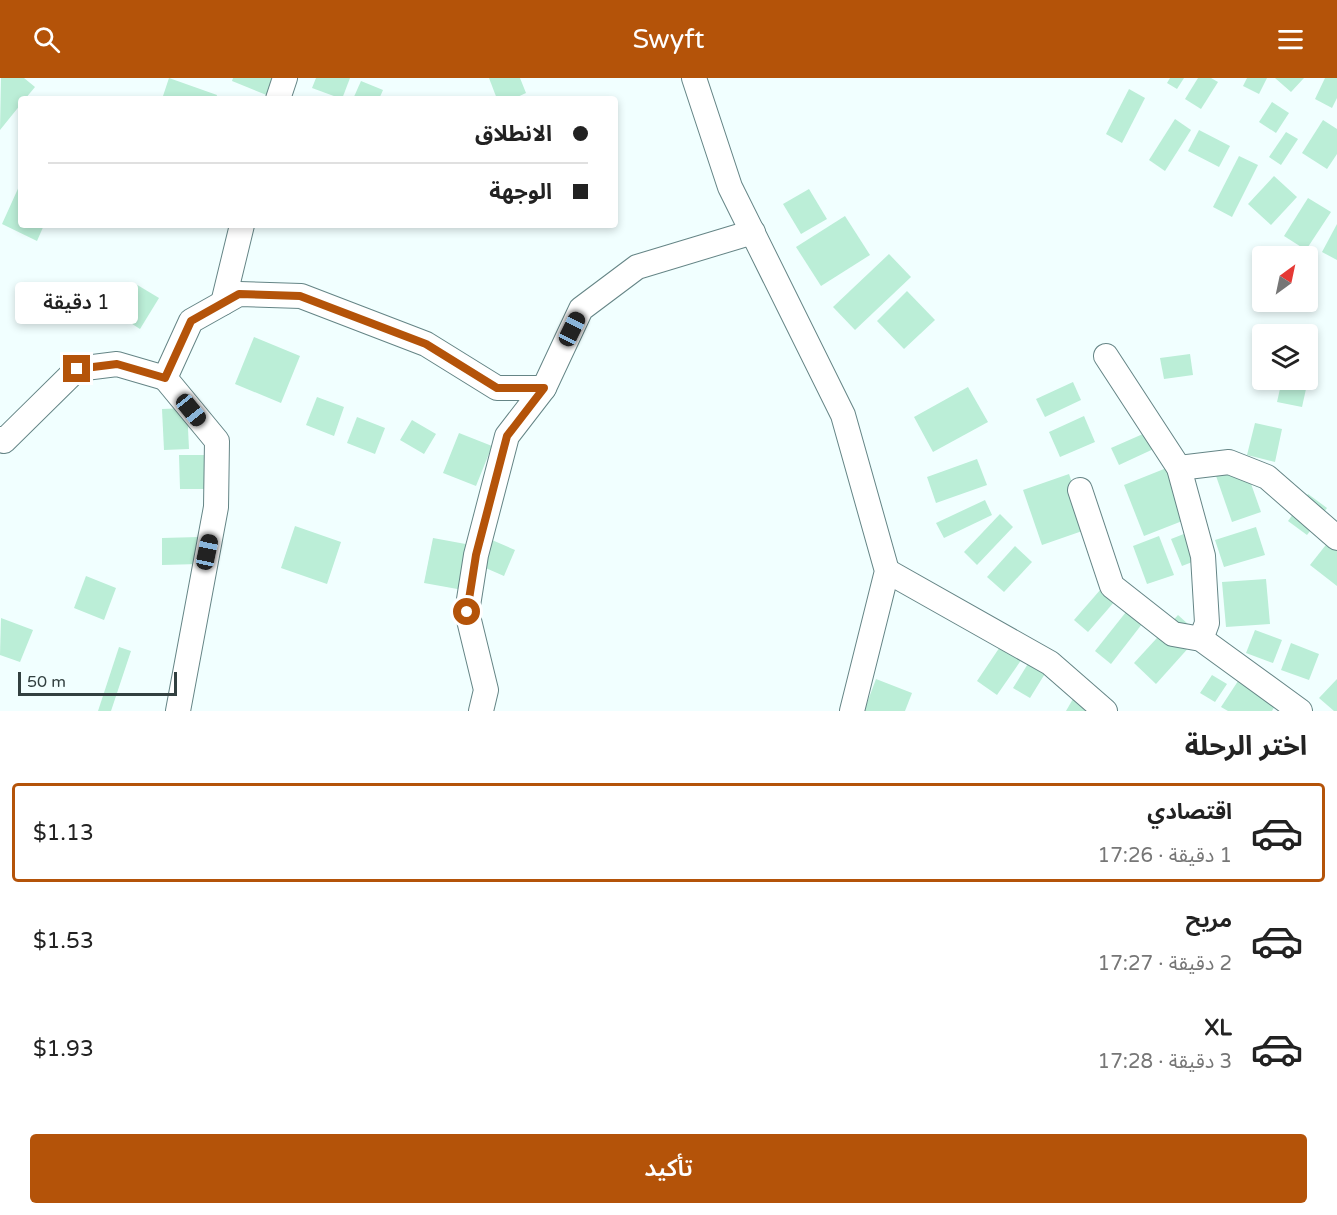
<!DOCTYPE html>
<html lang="ar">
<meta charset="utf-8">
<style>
:root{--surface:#fff;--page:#f2f2f2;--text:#222;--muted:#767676;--line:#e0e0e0;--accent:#b45309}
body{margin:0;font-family:"Varela Round","Noto Sans Arabic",sans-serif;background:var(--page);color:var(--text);direction:rtl;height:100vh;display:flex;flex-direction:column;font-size:22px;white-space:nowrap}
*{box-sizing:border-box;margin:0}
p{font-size:20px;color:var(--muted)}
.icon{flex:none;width:33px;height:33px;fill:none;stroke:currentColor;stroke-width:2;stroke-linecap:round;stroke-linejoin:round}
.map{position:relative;height:633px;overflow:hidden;direction:ltr}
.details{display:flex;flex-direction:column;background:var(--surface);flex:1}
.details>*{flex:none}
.guide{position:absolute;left:18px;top:18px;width:600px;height:132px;border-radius:6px;box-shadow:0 3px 9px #0003;direction:rtl;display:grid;align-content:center;height:132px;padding:0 30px;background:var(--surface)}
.needle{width:39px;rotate:33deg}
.tools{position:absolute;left:1252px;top:168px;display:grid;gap:12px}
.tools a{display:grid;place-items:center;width:66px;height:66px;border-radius:6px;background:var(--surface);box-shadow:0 3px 9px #0003;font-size:30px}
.scale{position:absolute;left:18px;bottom:15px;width:159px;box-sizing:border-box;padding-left:6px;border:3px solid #324040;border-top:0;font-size:16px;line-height:21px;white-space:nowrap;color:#324040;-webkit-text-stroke:4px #f1ffff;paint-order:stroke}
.end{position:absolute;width:27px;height:27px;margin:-14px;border:8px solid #b45309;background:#fff;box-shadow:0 0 0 3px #fff}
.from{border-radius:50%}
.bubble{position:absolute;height:42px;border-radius:6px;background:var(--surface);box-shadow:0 3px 9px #0003;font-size:20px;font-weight:600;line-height:42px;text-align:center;direction:rtl}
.car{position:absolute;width:18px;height:36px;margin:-18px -9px;border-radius:8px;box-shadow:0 0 4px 2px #0007;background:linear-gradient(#222 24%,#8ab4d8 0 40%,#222 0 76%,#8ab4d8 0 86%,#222 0)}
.guide b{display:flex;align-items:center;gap:21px;height:57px;font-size:22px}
.guide b+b{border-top:2px solid var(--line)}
.guide i{width:15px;height:15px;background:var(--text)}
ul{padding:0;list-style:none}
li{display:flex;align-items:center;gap:18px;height:99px;margin:0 12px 9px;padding:0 18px;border:3px solid transparent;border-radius:6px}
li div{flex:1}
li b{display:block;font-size:22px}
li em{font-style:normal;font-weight:600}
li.on{border-color:var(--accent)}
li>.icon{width:54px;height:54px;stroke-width:1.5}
h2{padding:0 30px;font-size:27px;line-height:72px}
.cta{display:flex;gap:12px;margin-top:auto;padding:12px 30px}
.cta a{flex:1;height:69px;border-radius:6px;background:var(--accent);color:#fff;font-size:24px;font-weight:600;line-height:69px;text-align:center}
header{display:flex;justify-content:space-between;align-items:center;height:78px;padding:0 30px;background:var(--accent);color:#fff;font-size:27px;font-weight:600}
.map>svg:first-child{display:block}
.building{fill:#bbeed7}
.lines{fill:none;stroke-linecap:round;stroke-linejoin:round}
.minor-casing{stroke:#658586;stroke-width:26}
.minor{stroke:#fff;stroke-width:24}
.route{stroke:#b45309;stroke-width:8}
</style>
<header><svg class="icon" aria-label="menu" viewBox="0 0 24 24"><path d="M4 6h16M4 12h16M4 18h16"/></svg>Swyft<svg class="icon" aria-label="search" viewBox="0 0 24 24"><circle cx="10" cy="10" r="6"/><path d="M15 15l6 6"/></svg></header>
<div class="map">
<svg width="1337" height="633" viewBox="0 0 1337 633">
<rect width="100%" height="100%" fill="#f1ffff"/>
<!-- building -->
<g class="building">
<polygon points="1,0 24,0 35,9 25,21 21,21 21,26 0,52"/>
<polygon points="169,0 217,17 216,21 162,21"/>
<polygon points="233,0 283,0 274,20 232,3"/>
<polygon points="316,0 350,0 342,21 312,10"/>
<polygon points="489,0 520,0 526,15 513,21 497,21"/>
<polygon points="1170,0 1184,0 1177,11 1167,5"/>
<polygon points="1198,0 1211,0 1218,4 1201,31 1185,21"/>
<polygon points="1247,0 1267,0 1259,16 1243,8"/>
<polygon points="1275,0 1304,0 1291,14"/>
<polygon points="1325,0 1337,0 1337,20 1332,30 1315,21"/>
<polygon points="361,3 383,12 379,21 353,21"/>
<polygon points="1129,11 1145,20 1122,65 1106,56"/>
<polygon points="1272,24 1289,35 1276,55 1259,44"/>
<polygon points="1175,41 1191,52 1165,93 1149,82"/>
<polygon points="1323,42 1337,51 1337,76 1327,91 1302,75"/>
<polygon points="1199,52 1230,68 1219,89 1188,73"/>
<polygon points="1286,54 1298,61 1281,87 1269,79"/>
<polygon points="1239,78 1258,87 1232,139 1213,129"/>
<polygon points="1274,98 1297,119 1271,147 1248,126"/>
<polygon points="21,104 21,147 44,147 37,163 2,146"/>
<polygon points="809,111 827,141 801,156 783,126"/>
<polygon points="1308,120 1331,134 1306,172 1284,158"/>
<polygon points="845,138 870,177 821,208 796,169"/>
<polygon points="1337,146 1337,182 1322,174"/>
<polygon points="889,176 911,199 855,252 833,229"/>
<polygon points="134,205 159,220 140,251 115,235"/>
<polygon points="907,213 935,242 904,271 877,243"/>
<polygon points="254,259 300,278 281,325 235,306"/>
<polygon points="1190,276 1193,297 1164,301 1160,280"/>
<polygon points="1282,302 1308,302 1302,329 1277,324"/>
<polygon points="1073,304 1081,322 1045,339 1036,321"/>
<polygon points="968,309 988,344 933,374 914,339"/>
<polygon points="317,319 344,329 334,358 306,347"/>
<polygon points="187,330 189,371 164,372 162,331"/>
<polygon points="1084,338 1095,364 1060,379 1049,354"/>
<polygon points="357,339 385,350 375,376 347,365"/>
<polygon points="412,342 436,356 424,376 400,362"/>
<polygon points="1255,345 1282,351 1275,384 1247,377"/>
<polygon points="1152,352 1160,368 1119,387 1111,370"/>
<polygon points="459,355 492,368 476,408 443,395"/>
<polygon points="179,377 207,377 208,411 180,411"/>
<polygon points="977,381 987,407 936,425 927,399"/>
<polygon points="1244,386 1261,434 1232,444 1215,395"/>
<polygon points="1174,387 1195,438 1144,458 1124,407"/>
<polygon points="1069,396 1088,451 1042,467 1023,412"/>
<polygon points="1308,416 1327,430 1307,457 1288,443"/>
<polygon points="985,422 992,437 944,460 936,445"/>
<polygon points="1000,436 1013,449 977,487 964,474"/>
<polygon points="295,448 341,464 327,506 281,490"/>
<polygon points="1256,449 1265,477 1224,489 1215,462"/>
<polygon points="1194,452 1205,479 1182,488 1171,461"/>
<polygon points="1159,458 1174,497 1147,506 1133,468"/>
<polygon points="199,459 199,486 162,487 162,460"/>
<polygon points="433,460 471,467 463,512 424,505"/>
<polygon points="492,462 515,472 504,498 481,488"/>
<polygon points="1329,463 1337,470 1337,508 1310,487"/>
<polygon points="1015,468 1032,484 1004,514 987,499"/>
<polygon points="86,498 116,510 104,542 74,530"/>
<polygon points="1266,501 1270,546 1226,549 1222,504"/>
<polygon points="1101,511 1115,523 1088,554 1074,542"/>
<polygon points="1126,534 1142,546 1111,586 1095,573"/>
<polygon points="1178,537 1200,557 1156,606 1134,585"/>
<polygon points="1,540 33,552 20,584 0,577"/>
<polygon points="1255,552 1282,562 1273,585 1246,575"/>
<polygon points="1010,554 1031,568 997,617 977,603"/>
<polygon points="1291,565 1319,576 1309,602 1281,592"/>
<polygon points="119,569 131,573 111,633 98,633"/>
<polygon points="1037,571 1054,581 1030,620 1013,610"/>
<polygon points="1212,597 1227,606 1215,624 1200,615"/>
<polygon points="1240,600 1277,624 1272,633 1228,633 1221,629"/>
<polygon points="876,601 912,615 905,633 864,633"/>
<polygon points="1337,601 1337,633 1334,633 1319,620"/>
<polygon points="1081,607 1102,633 1066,633"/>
</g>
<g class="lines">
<defs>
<g id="minor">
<polyline points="694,0 730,109 843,337 887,493 852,633"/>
<polyline points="278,21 285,0"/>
<polyline points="223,225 242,147"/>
<polyline points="1106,278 1179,390 1203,478 1207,545 1201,561"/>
<polyline points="0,361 4,363 77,291 117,286 165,300"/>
<polyline points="1179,390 1229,384 1267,399 1337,460"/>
<polyline points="1080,412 1112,508 1173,556 1201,561 1300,633"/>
<polyline points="887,493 1050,585 1105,633"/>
<polyline points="178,633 216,429 217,363 165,300 191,243 239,216 301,218 426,266 497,310 544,310 581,231 637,189 753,154"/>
<polyline points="481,633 486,612 467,534 476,477 507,358 544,310"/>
</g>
</defs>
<!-- minor casing -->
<use href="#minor" class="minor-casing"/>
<!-- minor -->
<use href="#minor" class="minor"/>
</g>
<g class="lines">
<!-- route -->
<polyline class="route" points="77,291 117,286 165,300 191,243 239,216 300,218 426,266 497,310 544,310 507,358 476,477 467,534"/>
</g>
</svg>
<div class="tools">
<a><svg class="needle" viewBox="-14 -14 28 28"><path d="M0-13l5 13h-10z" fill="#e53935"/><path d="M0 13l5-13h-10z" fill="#767676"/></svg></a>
<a><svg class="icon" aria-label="layers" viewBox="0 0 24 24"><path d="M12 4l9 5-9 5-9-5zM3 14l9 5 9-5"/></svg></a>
</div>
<div class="scale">50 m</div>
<i class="end from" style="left:467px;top:534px"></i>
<i class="end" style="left:77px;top:291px"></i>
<div class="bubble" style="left:15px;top:204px;width:123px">1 دقيقة</div>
<i class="car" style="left:572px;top:251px;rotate:26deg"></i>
<i class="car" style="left:191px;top:332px;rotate:141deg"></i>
<i class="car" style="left:207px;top:474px;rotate:12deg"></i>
<div class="guide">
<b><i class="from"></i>الانطلاق</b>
<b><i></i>الوجهة</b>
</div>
</div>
<section class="details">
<h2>اختر الرحلة</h2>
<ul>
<li class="on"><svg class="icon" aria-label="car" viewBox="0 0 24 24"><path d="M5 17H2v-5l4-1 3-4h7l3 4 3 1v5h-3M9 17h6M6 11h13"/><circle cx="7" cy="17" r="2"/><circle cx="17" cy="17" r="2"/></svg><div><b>اقتصادي</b><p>1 دقيقة · 17:26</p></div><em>$1.13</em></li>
<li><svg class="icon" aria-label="car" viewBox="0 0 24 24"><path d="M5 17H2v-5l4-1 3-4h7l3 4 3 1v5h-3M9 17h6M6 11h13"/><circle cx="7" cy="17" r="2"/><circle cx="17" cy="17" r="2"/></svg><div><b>مريح</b><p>2 دقيقة · 17:27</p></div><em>$1.53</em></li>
<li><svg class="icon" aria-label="car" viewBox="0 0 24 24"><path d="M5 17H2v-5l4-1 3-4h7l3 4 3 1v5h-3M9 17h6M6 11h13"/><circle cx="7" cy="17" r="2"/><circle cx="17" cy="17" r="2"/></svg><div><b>XL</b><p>3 دقيقة · 17:28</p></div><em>$1.93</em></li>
</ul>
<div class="cta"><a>تأكيد</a></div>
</section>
